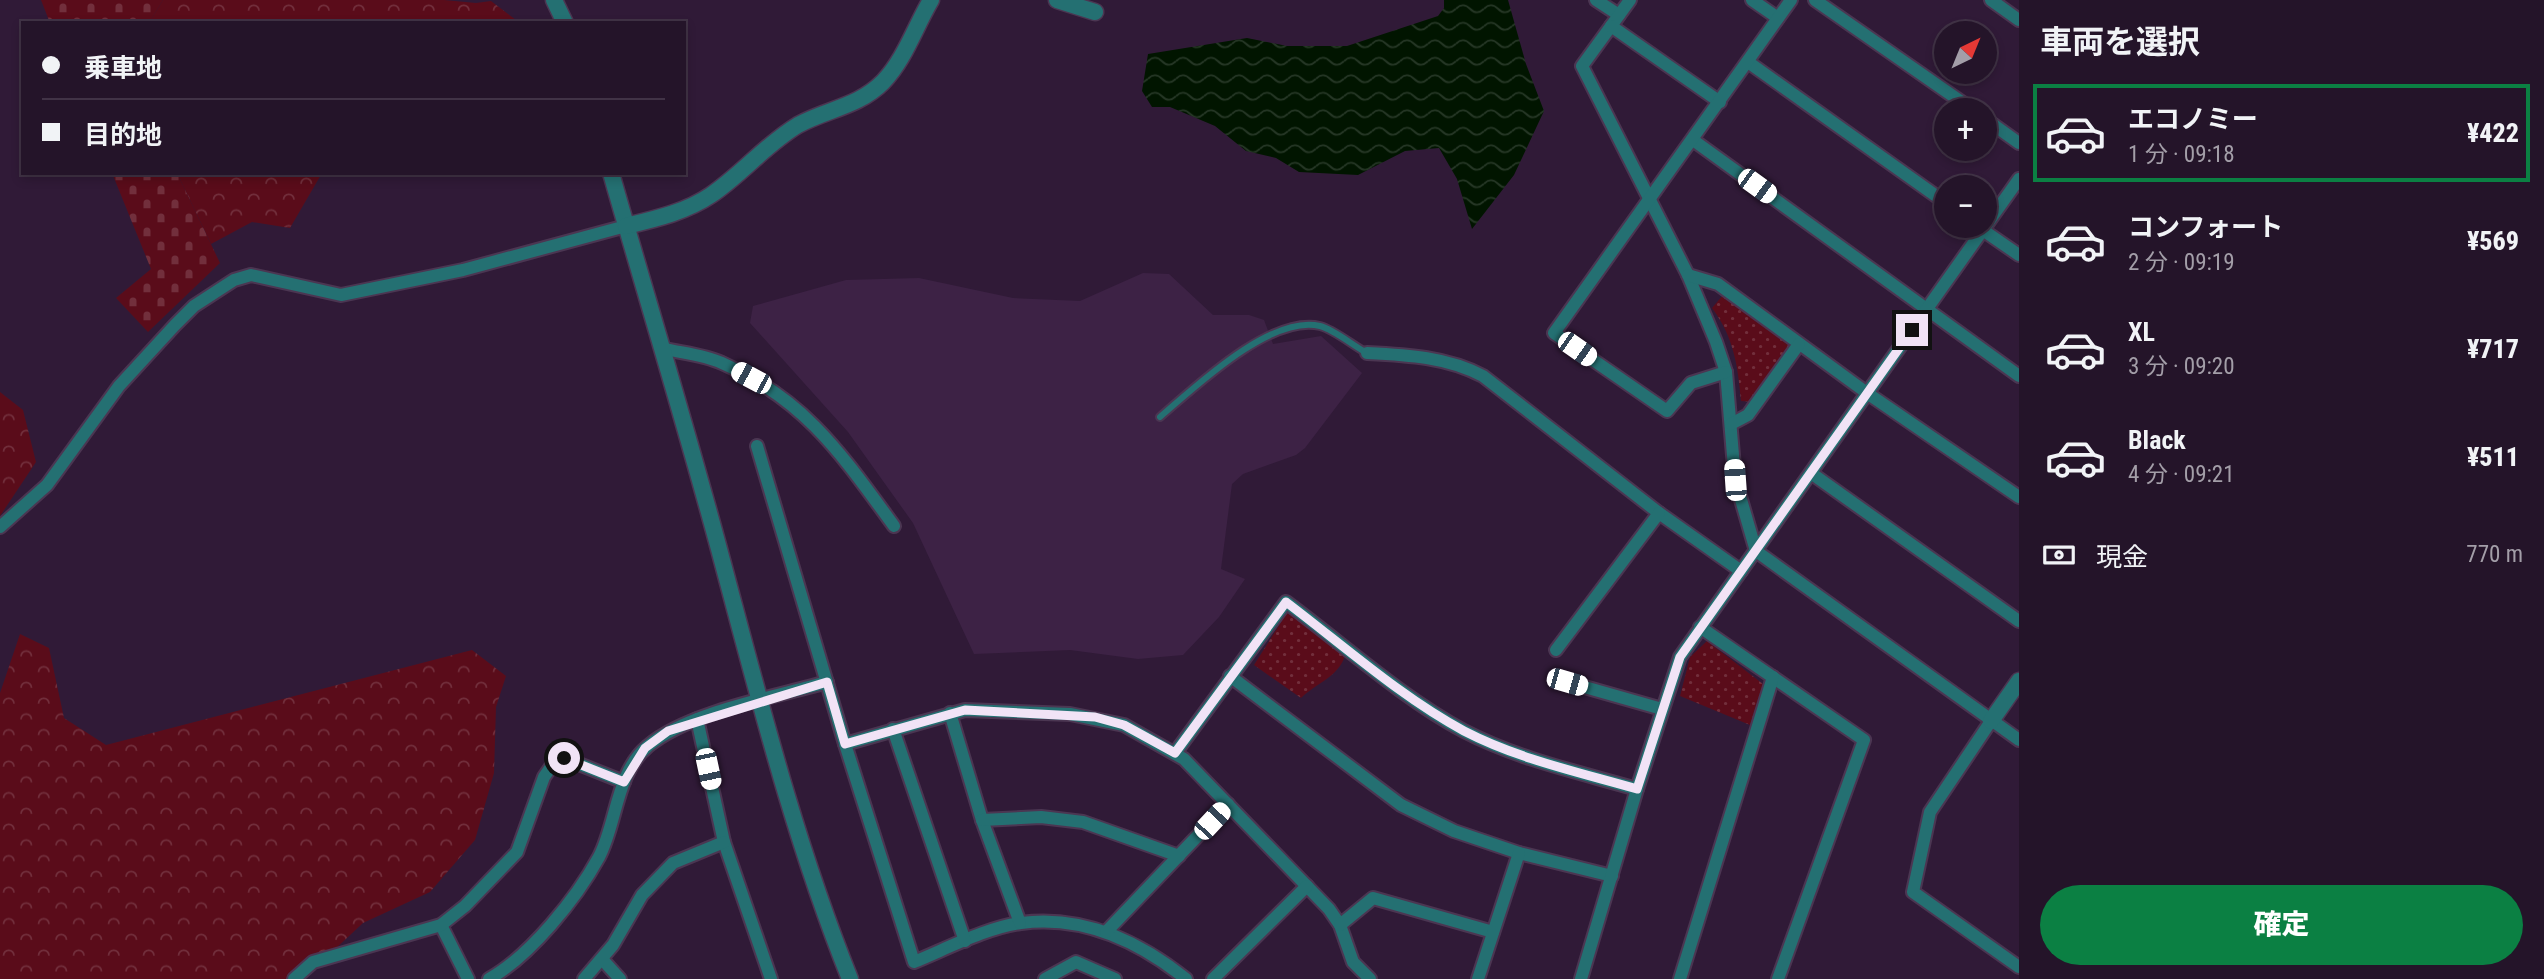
<!DOCTYPE html>
<html lang="ja">
<meta charset="utf-8">
<style>
:root{--surface:#241429;--page:#2c1d31;--text:#f1f3f6;--muted:#a39ea8;--line:#413346;--accent:#0b8043}
body{margin:0;font-family:"Roboto Condensed","Noto Sans JP",sans-serif;background:var(--page);color:var(--text);height:100vh;display:flex;flex-direction:column;font-size:26px;white-space:nowrap}
*{box-sizing:border-box;margin:0}
p{font-size:23px;color:var(--muted)}
.icon{flex:none;width:38px;height:38px;fill:none;stroke:currentColor;stroke-width:2;stroke-linecap:round;stroke-linejoin:round}
.map{position:relative;flex:1;overflow:hidden}
.panel{display:flex;flex-direction:column;background:var(--surface);width:525px}
.panel>*{flex:none}
.banner{position:absolute;left:21px;top:21px;width:665px;height:154px;border-radius:0px;box-shadow:0 4px 10px #0003,0 0 0 2px var(--line);display:grid;align-content:center;height:154px;padding:0 21px;background:var(--surface)}
.needle{width:46px;rotate:43deg}
.controls{position:absolute;left:1934px;top:21px;display:grid;gap:14px}
.controls a{display:grid;place-items:center;width:63px;height:63px;border-radius:50%;background:var(--surface);box-shadow:0 4px 10px #0003,0 0 0 2px var(--line);font-size:35px}
.end{position:absolute;width:32px;height:32px;margin:-16px;border:9px solid #f1e3f6;background:#111;box-shadow:0 0 0 4px #111}
.from{border-radius:50%}
.car{position:absolute;width:21px;height:42px;margin:-21px -10px;border-radius:9px;box-shadow:0 0 5px 2px #0007;background:linear-gradient(#fff 24%,#345 0 40%,#fff 0 76%,#345 0 86%,#fff 0)}
.banner b{display:flex;align-items:center;gap:24px;height:66px;font-size:26px}
.banner b+b{border-top:2px solid var(--line)}
.banner i{width:18px;height:18px;background:var(--text)}
ul{padding:0;list-style:none}
li{display:flex;align-items:center;gap:21px;height:98px;margin:0 14px 10px;padding:0 7px;border:4px solid transparent;border-radius:0px}
li div{flex:1}
li b{display:block;font-size:26px}
li em{font-style:normal;font-weight:800}
li.on{border-color:var(--accent)}
li>.icon{width:63px;height:63px;stroke-width:1.5}
h2{padding:0 21px;font-size:32px;line-height:84px}
.pay{display:flex;align-items:center;gap:18px;height:77px;padding:0 21px;font-size:26px}
.pay p{margin-inline-start:auto}
.primary-button{display:flex;gap:14px;margin-top:auto;padding:14px 21px}
.primary-button a{flex:1;height:80px;border-radius:42px;background:var(--accent);color:#fff;font-size:28px;font-weight:800;line-height:80px;text-align:center}
main{display:flex;flex:1;min-height:0}
.map>svg:first-child{display:block}
.built{fill:#3d2245}
.forest{fill:url(#forest-crowns)}
.cemetery{fill:url(#cemetery-stones)}
.park{fill:url(#park-dots)}
.water{fill:url(#water-waves)}
.lines{fill:none;stroke-linecap:round;stroke-linejoin:round}
.service-casing{stroke:#4b3652;stroke-width:10}
.minor-casing{stroke:#4b3652;stroke-width:16}
.tertiary-casing{stroke:#4b3652;stroke-width:19}
.service{stroke:#247072;stroke-width:6}
.minor{stroke:#247072;stroke-width:12}
.tertiary{stroke:#247072;stroke-width:16}
.route{stroke:#f1e3f6;stroke-width:9}
</style>
<main>
<div class="map">
<svg width="2019" height="979" viewBox="0 0 2019 979">
<defs>
<pattern id="forest-crowns" width="20" height="18" patternUnits="userSpaceOnUse" patternTransform="scale(1.75)"><rect width="20" height="18" fill="#5a0c1a"/><path d="M2 6a3 3 0 1 1 6 0M12 15a3 3 0 1 1 6 0" fill="none" stroke="#722f3c"/></pattern>
<pattern id="cemetery-stones" width="16" height="16" patternUnits="userSpaceOnUse" patternTransform="scale(1.75)"><rect width="16" height="16" fill="#5a0c1a"/><path d="M2 7V4a2 2 0 0 1 4 0v3zM10 15v-3a2 2 0 0 1 4 0v3z" fill="#722f3c"/></pattern>
<pattern id="park-dots" width="8" height="8" patternUnits="userSpaceOnUse" patternTransform="scale(1.75)"><rect width="8" height="8" fill="#5a0c1a"/><path d="M2 2h.1M6 6h.1" fill="none" stroke="#722f3c" stroke-width="1.8" stroke-linecap="round"/></pattern>
<pattern id="water-waves" width="16" height="10" patternUnits="userSpaceOnUse" patternTransform="scale(1.75)"><rect width="16" height="10" fill="#011500"/><path d="M0 5q4-4 8 0t8 0" fill="none" stroke="#263726"/></pattern>
</defs>
<rect width="100%" height="100%" fill="#301a37"/>
<!-- built -->
<polygon class="built" points="1143,273 1169,274 1213,315 1249,315 1264,320 1273,344 1321,336 1362,373 1305,448 1296,455 1243,474 1232,484 1221,569 1245,579 1219,617 1183,655 1138,659 1070,650 974,654 913,523 848,432 750,323 753,306 846,280 919,278 1013,298 1080,301"/>
<!-- forest -->
<g class="forest">
<polygon points="163,0 444,0 476,3 491,1 520,23 149,23"/>
<polygon points="177,173 322,173 290,228 252,222 211,244"/>
<polygon points="0,392 23,410 36,462 0,516"/>
<polygon points="20,634 49,648 64,718 106,745 472,650 506,676 496,707 494,773 475,840 430,892 363,923 303,979 0,979 0,693"/>
</g>
<!-- cemetery -->
<g class="cemetery">
<polygon points="41,0 163,0 149,23 50,23"/>
<polygon points="112,173 177,173 220,263 148,332 116,298 151,269"/>
</g>
<!-- park -->
<g class="park">
<path d="M1723 295 1791 345 1753 402 1741 401C1738 367 1734 337 1712 308Z"/>
<path d="M1288 611 1345 655C1340 676 1315 684 1301 698L1254 665Z"/>
<polygon points="1707,641 1763,684 1750,725 1680,696 1690,657"/>
</g>
<!-- water -->
<polygon class="water" points="1444,0 1508,0 1526,64 1544,111 1514,175 1472,229 1457,179 1439,148 1405,151 1358,175 1299,172 1276,158 1246,151 1215,126 1170,107 1152,107 1142,91 1148,54 1247,38 1287,46 1347,46 1438,16 1444,8"/>
<g class="lines">
<defs>
<path id="service" d="M1160 417C1194 388 1271 314 1320 326 1335 330 1352 345 1367 353"/>
<g id="minor">
<polyline points="1596,0 1619,15"/>
<polyline points="1630,0 1582,66 1688,275 1716,342 1726,372 1735,479 1756,551 2019,740"/>
<polyline points="1752,0 1778,18"/>
<polyline points="1815,0 1973,110"/>
<polyline points="1991,0 2019,20"/>
<polyline points="1611,26 1720,102"/>
<polyline points="1748,62 1946,203"/>
<polyline points="1984,118 2019,143"/>
<polyline points="1693,140 2019,376"/>
<polyline points="1977,226 2019,255"/>
<polyline points="1688,275 1718,284 1867,393 2019,497"/>
<path d="M665 349C683 353 705 355 722 363 806 400 842 455 894 526"/>
<path d="M1367 353C1408 355 1447 357 1483 376L1659 513 1741 571"/>
<polyline points="1726,372 1691,383 1667,411 1554,333 1791,0"/>
<polyline points="1731,424 1748,415 1799,344"/>
<path d="M757 446 845 744 914 962C946 949 988 927 1021 923 1083 915 1140 942 1186 979"/>
<polyline points="1811,473 2019,621"/>
<polyline points="0,527 47,485 119,386 175,325 194,306 234,280 251,275 341,295 463,270 626,226"/>
<polyline points="1700,627 1864,740 1778,979"/>
<polyline points="1556,650 1659,513"/>
<polyline points="1230,676 1401,805 1454,831 1519,853 1612,876"/>
<polyline points="1567,682 1662,709"/>
<polyline points="950,713 982,820 1020,923"/>
<polyline points="697,719 724,842 771,979"/>
<polyline points="1991,721 1930,812 1913,892 2019,967"/>
<polyline points="893,729 965,941"/>
<polyline points="845,744 965,710 1070,714 1124,725 1184,759 1329,909 1340,925 1353,962 1370,979"/>
<path d="M1175 753 1286 602C1344 645 1401 697 1464 731 1518 759 1578 772 1637 789"/>
<polyline points="982,820 1041,817 1083,822 1179,856"/>
<polyline points="441,925 468,979"/>
<polyline points="1340,925 1373,898 1493,932"/>
<polyline points="1106,932 1228,804"/>
<polyline points="602,959 620,979"/>
<polyline points="294,979 313,962 441,925 465,906 517,852 544,777 555,761 564,758 624,782"/>
<path d="M489 979C530 956 576 899 599 857 617 823 616 772 648 746 688 712 775 697 827 682"/>
<polyline points="584,979 613,945 642,895 673,863 724,842"/>
<polyline points="1045,979 1076,962 1115,979"/>
<polyline points="1213,979 1307,886"/>
<polyline points="1478,979 1519,853"/>
<polyline points="1581,979 1637,789 1680,657 2019,179"/>
<polyline points="1680,979 1773,677"/>
</g>
<g id="tertiary">
<polyline points="554,0 565,23"/>
<polyline points="1057,0 1095,12"/>
<path d="M611 173C647 299 685 423 719 549 758 694 794 840 850 979"/>
<path d="M626 226C655 219 686 212 711 195 742 174 765 145 798 125 827 109 858 107 883 82 905 59 915 27 931 0"/>
<polyline points="1991,721 2019,681"/>
</g>
</defs>
<!-- service casing -->
<use href="#service" class="service-casing"/>
<!-- minor casing -->
<use href="#minor" class="minor-casing"/>
<!-- tertiary casing -->
<use href="#tertiary" class="tertiary-casing"/>
<!-- service -->
<use href="#service" class="service"/>
<!-- minor -->
<use href="#minor" class="minor"/>
<!-- tertiary -->
<use href="#tertiary" class="tertiary"/>
</g>
<g class="lines">
<!-- route -->
<path class="route" d="M564 758 624 782 645 748 668 731 827 682 845 744 965 710 1095 717 1124 725 1175 753 1286 602C1344 646 1401 697 1464 731 1518 759 1578 772 1637 789L1680 657 1912 330"/>
</g>
</svg>
<div class="controls">
<a><svg class="needle" viewBox="-14 -14 28 28"><path d="M0-13l5 13h-10z" fill="#e53935"/><path d="M0 13l5-13h-10z" fill="#a39ea8"/></svg></a>
<a>+</a>
<a>−</a>
</div>
<i class="end from" style="left:564px;top:758px"></i>
<i class="end" style="left:1912px;top:330px"></i>
<i class="car" style="left:1757px;top:186px;rotate:126deg"></i>
<i class="car" style="left:1577px;top:349px;rotate:125deg"></i>
<i class="car" style="left:751px;top:378px;rotate:298deg"></i>
<i class="car" style="left:1735px;top:480px;rotate:356deg"></i>
<i class="car" style="left:1567px;top:682px;rotate:106deg"></i>
<i class="car" style="left:708px;top:769px;rotate:168deg"></i>
<i class="car" style="left:1212px;top:821px;rotate:43deg"></i>
<div class="banner">
<b><i class="from"></i>乗車地</b>
<b><i></i>目的地</b>
</div>
</div>
<section class="panel">
<h2>車両を選択</h2>
<ul>
<li class="on"><svg class="icon" aria-label="car" viewBox="0 0 24 24"><path d="M5 17H2v-5l4-1 3-4h7l3 4 3 1v5h-3M9 17h6M6 11h13"/><circle cx="7" cy="17" r="2"/><circle cx="17" cy="17" r="2"/></svg><div><b>エコノミー</b><p>1 分 · 09:18</p></div><em>¥422</em></li>
<li><svg class="icon" aria-label="car" viewBox="0 0 24 24"><path d="M5 17H2v-5l4-1 3-4h7l3 4 3 1v5h-3M9 17h6M6 11h13"/><circle cx="7" cy="17" r="2"/><circle cx="17" cy="17" r="2"/></svg><div><b>コンフォート</b><p>2 分 · 09:19</p></div><em>¥569</em></li>
<li><svg class="icon" aria-label="car" viewBox="0 0 24 24"><path d="M5 17H2v-5l4-1 3-4h7l3 4 3 1v5h-3M9 17h6M6 11h13"/><circle cx="7" cy="17" r="2"/><circle cx="17" cy="17" r="2"/></svg><div><b>XL</b><p>3 分 · 09:20</p></div><em>¥717</em></li>
<li><svg class="icon" aria-label="car" viewBox="0 0 24 24"><path d="M5 17H2v-5l4-1 3-4h7l3 4 3 1v5h-3M9 17h6M6 11h13"/><circle cx="7" cy="17" r="2"/><circle cx="17" cy="17" r="2"/></svg><div><b>Black</b><p>4 分 · 09:21</p></div><em>¥511</em></li>
</ul>
<div class="pay"><svg class="icon" aria-label="cash" viewBox="0 0 24 24"><path d="M3 7h18v10H3z"/><circle cx="12" cy="12" r="2"/></svg>現金<p>770 m</p></div>
<div class="primary-button"><a>確定</a></div>
</section>
</main>
